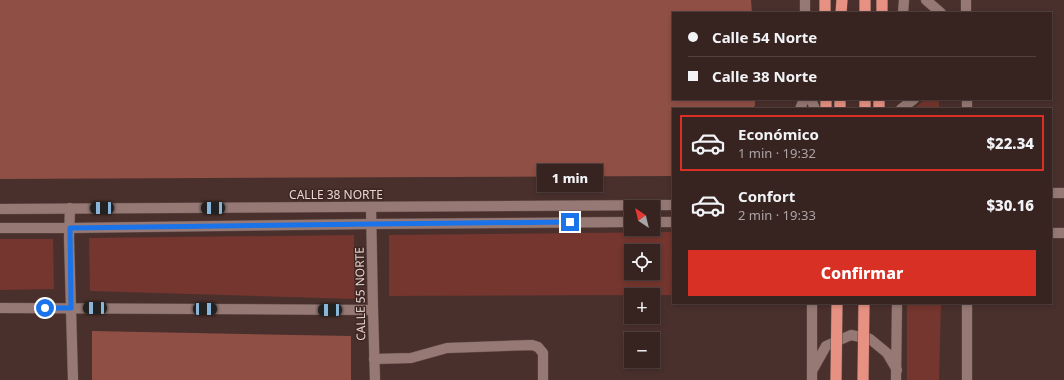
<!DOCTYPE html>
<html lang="es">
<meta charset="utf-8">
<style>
:root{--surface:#372421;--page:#3e2c2a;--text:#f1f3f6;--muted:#aaa4a5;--line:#51413f;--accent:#d93025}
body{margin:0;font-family:"Noto Sans",sans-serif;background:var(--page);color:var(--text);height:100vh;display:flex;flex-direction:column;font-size:15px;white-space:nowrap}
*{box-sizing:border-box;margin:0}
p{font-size:13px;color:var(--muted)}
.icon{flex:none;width:22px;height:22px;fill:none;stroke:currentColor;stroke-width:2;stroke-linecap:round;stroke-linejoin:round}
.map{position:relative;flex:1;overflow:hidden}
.panel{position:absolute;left:672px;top:108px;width:380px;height:196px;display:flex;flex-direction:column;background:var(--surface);border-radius:0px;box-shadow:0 2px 6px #0003,0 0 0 1px var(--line)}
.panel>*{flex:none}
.hud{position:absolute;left:672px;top:12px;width:380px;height:88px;border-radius:0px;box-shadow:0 2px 6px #0003,0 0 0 1px var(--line);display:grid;align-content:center;height:88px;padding:0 16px;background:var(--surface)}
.needle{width:26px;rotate:325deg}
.controls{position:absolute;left:624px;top:200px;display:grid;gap:8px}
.controls a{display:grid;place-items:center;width:36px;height:36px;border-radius:0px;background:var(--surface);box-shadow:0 2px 6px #0003,0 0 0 1px var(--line);font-size:20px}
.end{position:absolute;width:18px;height:18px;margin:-9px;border:5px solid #1a73e8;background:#fff;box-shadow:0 0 0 2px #fff}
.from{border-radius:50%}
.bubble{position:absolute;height:28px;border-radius:0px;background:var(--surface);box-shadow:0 2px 6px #0003,0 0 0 1px var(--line);font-size:13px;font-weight:800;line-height:28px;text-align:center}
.car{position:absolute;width:12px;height:24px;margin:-12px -6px;border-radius:5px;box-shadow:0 0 3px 1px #0007;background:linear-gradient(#222 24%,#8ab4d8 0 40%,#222 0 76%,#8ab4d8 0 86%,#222 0)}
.hud b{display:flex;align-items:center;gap:14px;height:38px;font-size:15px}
.hud b+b{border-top:1px solid var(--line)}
.hud i{width:10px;height:10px;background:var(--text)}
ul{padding:7px 0 0;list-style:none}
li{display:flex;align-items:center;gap:12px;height:56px;margin:0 8px 6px;padding:0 8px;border:2px solid transparent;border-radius:0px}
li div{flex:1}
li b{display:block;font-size:15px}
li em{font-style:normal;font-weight:800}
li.selected{border-color:var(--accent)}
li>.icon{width:36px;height:36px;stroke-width:1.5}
.action{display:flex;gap:8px;margin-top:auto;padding:8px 16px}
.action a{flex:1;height:46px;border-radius:0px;background:var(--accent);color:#fff;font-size:16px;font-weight:800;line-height:46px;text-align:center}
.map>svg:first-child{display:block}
.green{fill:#74362e;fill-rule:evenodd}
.forest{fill:#8f4f45}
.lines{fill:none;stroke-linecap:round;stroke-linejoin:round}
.service-casing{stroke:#624d49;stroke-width:11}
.minor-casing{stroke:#624d49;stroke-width:11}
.secondary-casing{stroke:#624d49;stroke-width:11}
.trunk-casing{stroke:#624d49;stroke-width:12}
.service{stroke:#967974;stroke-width:10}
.minor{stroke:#967974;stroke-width:10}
.secondary{stroke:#967974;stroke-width:10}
.trunk{stroke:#e79183;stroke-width:11}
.trunk-bridge-casing{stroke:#624d49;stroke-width:12;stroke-linecap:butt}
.trunk-bridge{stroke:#e79183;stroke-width:11}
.route{stroke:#1a73e8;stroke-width:5}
.labels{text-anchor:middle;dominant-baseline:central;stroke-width:3;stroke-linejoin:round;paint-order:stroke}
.street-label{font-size:12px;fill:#e7d6d3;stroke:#3e2622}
</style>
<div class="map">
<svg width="1064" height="380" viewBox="0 0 1064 380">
<rect width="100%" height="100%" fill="#49302c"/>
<!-- green -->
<g class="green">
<polygon points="925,99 939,99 939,109 914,109"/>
<path d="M673 232V295L389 296V235ZM631 251H653V273H631Z"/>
<polygon points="354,235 355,299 90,291 89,238"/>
<polygon points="0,239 53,239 54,289 0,290"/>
<polygon points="907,303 941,303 939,380 907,380"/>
</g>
<!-- forest -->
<g class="forest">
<polygon points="0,0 751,0 752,13 673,13 673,99 755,99 755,105 753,109 673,109 673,176 0,179"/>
<polygon points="92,331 351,336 351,380 92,380"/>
</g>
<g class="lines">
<defs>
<polyline id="service" points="374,359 411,358 447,348 532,345 538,347 543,353 543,380"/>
<g id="minor">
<polyline points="966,0 966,13"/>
<polyline points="967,99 967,109"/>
<polyline points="371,207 373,310 375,380"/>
<polyline points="70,208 69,238 73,380"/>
<polyline points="967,303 967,380"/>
<polyline points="0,308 373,310"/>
</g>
<g id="secondary">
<polyline points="805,0 805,13"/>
<polyline points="926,0 941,13"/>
<polyline points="903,13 904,0"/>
<polyline points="811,99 815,109"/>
<polyline points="800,109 804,99"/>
<polyline points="901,109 914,99"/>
<polyline points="1051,193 1064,193"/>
<polyline points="0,209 673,205"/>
<polyline points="653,222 673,222"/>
<polyline points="0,228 69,228 371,224 631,222"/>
<polyline points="1051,233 1064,233"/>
<polyline points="812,303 812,380"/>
<polyline points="812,371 826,346 851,335 870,339 887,353 897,370"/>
<polyline points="896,380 897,303"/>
</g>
<g id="trunk">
<polyline points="825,0 825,13"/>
<polyline points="841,13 842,0"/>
<polyline points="865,13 865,0"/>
<polyline points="882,13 882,0"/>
<polyline points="826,99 826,109"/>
<polyline points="840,109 840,99"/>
<polyline points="865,109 865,99"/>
<polyline points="879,109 879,99"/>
</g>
</defs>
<!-- service casing -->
<use href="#service" class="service-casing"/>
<!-- minor casing -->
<use href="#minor" class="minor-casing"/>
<!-- secondary casing -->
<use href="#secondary" class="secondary-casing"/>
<!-- trunk casing -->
<use href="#trunk" class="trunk-casing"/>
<!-- service -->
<use href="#service" class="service"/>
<!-- minor -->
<use href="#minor" class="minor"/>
<!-- secondary -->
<use href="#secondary" class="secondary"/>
<!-- trunk -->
<use href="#trunk" class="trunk"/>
<defs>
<g id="trunk-bridge">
<polyline points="836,380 837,303"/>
<polyline points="863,380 864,303"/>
</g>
</defs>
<!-- trunk-bridge casing -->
<use href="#trunk-bridge" class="trunk-bridge-casing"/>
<!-- trunk-bridge -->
<use href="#trunk-bridge" class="trunk-bridge"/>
</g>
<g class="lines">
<!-- route -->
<polyline class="route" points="45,308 71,308 70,228 372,224 570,222"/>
</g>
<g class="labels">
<!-- street labels -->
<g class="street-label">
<text x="336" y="194">CALLE 38 NORTE</text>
<text transform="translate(360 294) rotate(-91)">CALLE 55 NORTE</text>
</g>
</g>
</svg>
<div class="controls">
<a><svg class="needle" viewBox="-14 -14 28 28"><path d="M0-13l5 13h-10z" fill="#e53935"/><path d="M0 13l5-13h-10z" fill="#aaa4a5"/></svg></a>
<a><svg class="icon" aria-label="locate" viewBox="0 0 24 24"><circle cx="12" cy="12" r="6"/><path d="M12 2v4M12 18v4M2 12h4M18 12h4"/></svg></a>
<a>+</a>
<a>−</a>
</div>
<i class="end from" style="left:45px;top:308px"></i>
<i class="end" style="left:570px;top:222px"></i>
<div class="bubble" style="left:537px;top:164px;width:66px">1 min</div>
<i class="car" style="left:102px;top:208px;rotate:270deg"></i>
<i class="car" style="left:213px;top:208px;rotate:270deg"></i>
<i class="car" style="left:95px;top:308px;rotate:270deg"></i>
<i class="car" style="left:205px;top:309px;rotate:90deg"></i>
<i class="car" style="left:330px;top:310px;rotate:270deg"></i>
<div class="hud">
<b><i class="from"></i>Calle 54 Norte</b>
<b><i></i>Calle 38 Norte</b>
</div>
<section class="panel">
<ul>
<li class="selected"><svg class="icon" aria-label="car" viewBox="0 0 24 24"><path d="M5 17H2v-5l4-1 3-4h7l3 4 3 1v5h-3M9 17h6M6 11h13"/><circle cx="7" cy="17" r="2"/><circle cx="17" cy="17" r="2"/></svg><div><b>Económico</b><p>1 min · 19:32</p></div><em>$22.34</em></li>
<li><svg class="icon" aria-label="car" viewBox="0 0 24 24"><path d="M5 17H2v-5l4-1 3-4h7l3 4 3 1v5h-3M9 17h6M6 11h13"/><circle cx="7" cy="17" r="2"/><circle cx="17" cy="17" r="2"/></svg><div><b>Confort</b><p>2 min · 19:33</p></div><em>$30.16</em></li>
</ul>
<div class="action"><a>Confirmar</a></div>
</section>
</div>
